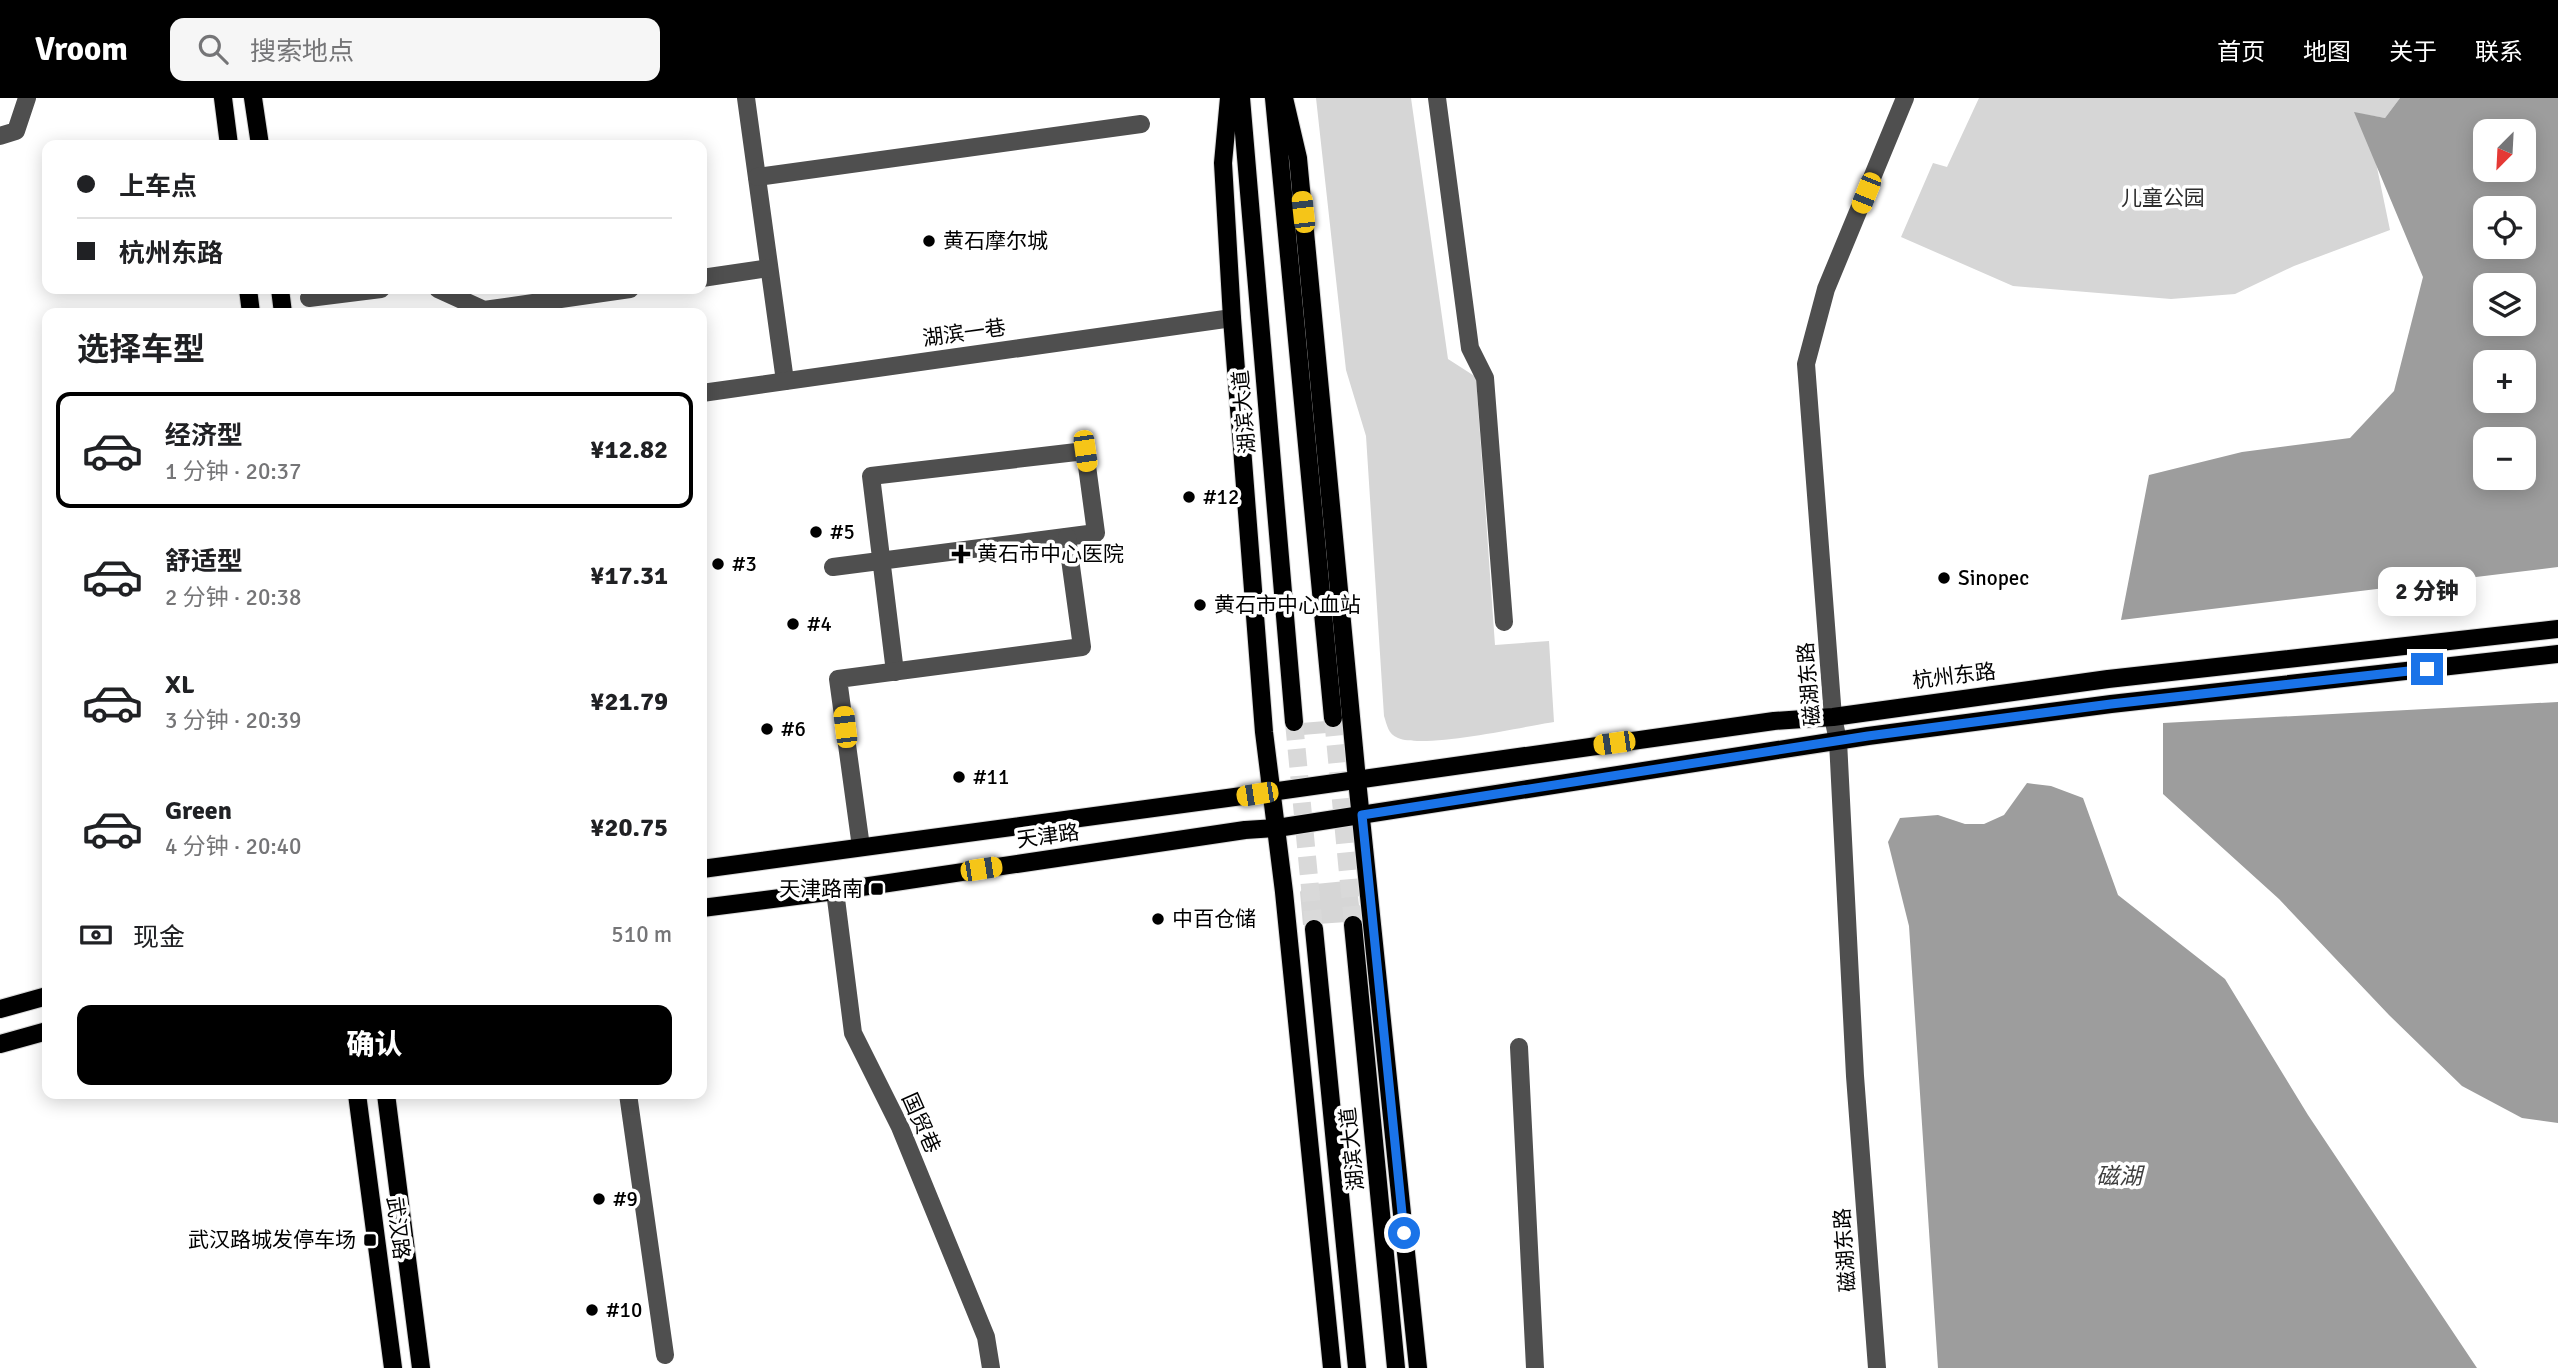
<!DOCTYPE html>
<html lang="zh">
<meta charset="utf-8">
<style>
:root{--surface:#fff;--page:#f6f6f6;--text:#202124;--muted:#757577;--line:#e0e0e0;--accent:#000}
body{margin:0;font-family:Signika,"Noto Sans SC",sans-serif;background:var(--page);color:var(--text);height:100vh;display:flex;flex-direction:column;font-size:26px;white-space:nowrap}
*{box-sizing:border-box;margin:0}
p{font-size:23px;color:var(--muted)}
.icon{flex:none;width:38px;height:38px;fill:none;stroke:currentColor;stroke-width:2;stroke-linecap:round;stroke-linejoin:round}
.map{position:relative;flex:1;overflow:hidden}
.details{position:absolute;left:42px;top:210px;width:665px;height:791px;display:flex;flex-direction:column;background:var(--surface);border-radius:14px;box-shadow:0 4px 18px #0003}
.details>*{flex:none}
.guide{position:absolute;left:42px;top:42px;width:665px;height:154px;border-radius:14px;box-shadow:0 4px 18px #0003;display:grid;align-content:center;height:154px;padding:0 35px;background:var(--surface)}
.needle{width:46px;rotate:204deg}
.tools{position:absolute;left:2473px;top:21px;display:grid;gap:14px}
.tools a{display:grid;place-items:center;width:63px;height:63px;border-radius:14px;background:var(--surface);box-shadow:0 4px 18px #0003;font-size:35px}
.end{position:absolute;width:32px;height:32px;margin:-16px;border:9px solid #1a73e8;background:#fff;box-shadow:0 0 0 4px #fff}
.from{border-radius:50%}
.bubble{position:absolute;height:49px;border-radius:14px;background:var(--surface);box-shadow:0 4px 18px #0003;font-size:23px;font-weight:800;line-height:49px;text-align:center}
.car{position:absolute;width:21px;height:42px;margin:-21px -10px;border-radius:9px;box-shadow:0 0 5px 2px #0007;background:linear-gradient(#f5c518 24%,#345 0 40%,#f5c518 0 76%,#345 0 86%,#f5c518 0)}
.guide b{display:flex;align-items:center;gap:24px;height:66px;font-size:26px}
.guide b+b{border-top:2px solid var(--line)}
.guide i{width:18px;height:18px;background:var(--text)}
ul{padding:0;list-style:none}
li{display:flex;align-items:center;gap:21px;height:116px;margin:0 14px 10px;padding:0 21px;border:4px solid transparent;border-radius:14px}
li div{flex:1}
li b{display:block;font-size:26px}
li em{font-style:normal;font-weight:800}
li.active{border-color:var(--accent)}
li>.icon{width:63px;height:63px;stroke-width:1.5}
h2{padding:0 35px;font-size:32px;line-height:84px}
.pay{display:flex;align-items:center;gap:18px;height:77px;padding:0 35px;font-size:26px}
.pay p{margin-inline-start:auto}
.cta{display:flex;gap:14px;margin-top:auto;padding:14px 35px}
.cta a{flex:1;height:80px;border-radius:14px;background:var(--accent);color:#fff;font-size:28px;font-weight:800;line-height:80px;text-align:center}
header{display:flex;align-items:center;gap:42px;box-sizing:border-box;height:98px;padding:0 35px;background:var(--accent);color:#fff}
header strong{font-size:33px}
nav{display:flex;gap:38px;margin-inline-start:auto;font-size:24px}
.search{width:490px;height:63px;background:var(--page);display:flex;align-items:center;gap:18px;box-sizing:border-box;padding:0 24px;border-radius:14px;color:var(--muted);font-size:26px}
.map>svg:first-child{display:block}
.green{fill:#d6d6d6}
.water{fill:#9d9d9d;fill-rule:evenodd}
.lines{fill:none;stroke-linecap:round;stroke-linejoin:round}
.major-tunnel{stroke:#d9d9d9;stroke-width:18;stroke-dasharray:18 9;stroke-linecap:butt}
.major-casing{stroke:#dbdbdb;stroke-width:20}
.minor{stroke:#4f4f4f;stroke-width:18}
.major{stroke:#000;stroke-width:18}
.route{stroke:#1a73e8;stroke-width:9}
.poi-dot{fill:#000;stroke:#fff;stroke-width:2.5}
.labels{text-anchor:middle;dominant-baseline:central;stroke-width:7;stroke-linejoin:round;paint-order:stroke}
.park-label{font-size:21px;fill:#2d2d2d;stroke:#fff}
.poi-label{font-size:21px;fill:#000;stroke:#fff;text-anchor:start}
.street-label{font-size:21px;fill:#000;stroke:#fff}
.water-label{font-size:23px;font-style:italic;fill:#3e3e3e;stroke:#fff}
</style>
<header>
<strong>Vroom</strong>
<div class="search"><svg class="icon" aria-label="search" viewBox="0 0 24 24"><circle cx="10" cy="10" r="6"/><path d="M15 15l6 6"/></svg>搜索地点</div>
<nav><a>首页</a><a>地图</a><a>关于</a><a>联系</a></nav>
</header>
<div class="map">
<svg width="2558" height="1270" viewBox="0 0 2558 1270">
<rect width="100%" height="100%" fill="#fff"/>
<!-- green -->
<g class="green">
<path d="M1316 0H1411L1448 261 1476 279 1495 547 1549 543 1554 624C1521 629 1425 651 1398 640 1388 636 1387 627 1384 618L1366 338 1346 272Z"/>
<polygon points="1979,0 2400,0 2385,20 2355,15 2374,55 2390,132 2294,168 2235,196 2171,201 2013,188 1901,139 1933,65 1947,69"/>
<polygon points="1338,622 1339,634 1290,638 1289,626"/>
<polygon points="1346,783 1357,791 1361,823 1303,827 1300,794 1305,787"/>
</g>
<!-- water -->
<g class="water">
<path d="M2400 0H2558V469L2121 522 2149 377 2242 354 2350 340 2394 293 2423 179 2354 14 2385 20ZM2485 33H2524V72H2485ZM2485 110H2524V149H2485ZM2485 187H2524V226H2485ZM2485 264H2524V303H2485ZM2485 341H2524V380H2485Z"/>
<polygon points="2558,604 2558,1025 2522,1020 2462,988 2389,917 2279,801 2163,696 2163,625"/>
<polygon points="2027,685 2051,688 2083,700 2118,797 2225,881 2308,1017 2477,1270 1938,1270 1909,828 1888,744 1900,720 1938,717 1965,726 1984,726 2004,717"/>
</g>
<g class="lines">
<!-- major-tunnel -->
<g class="major-tunnel">
<polyline points="1333,620 1353,827"/>
<polyline points="1294,624 1314,831"/>
</g>
<defs>
<g id="major">
<polyline points="223,0 229,47"/>
<polyline points="253,0 260,47"/>
<polyline points="1229,0 1223,65 1232,220 1264,634 1284,794 1332,1270"/>
<polyline points="1241,0 1294,624"/>
<polyline points="1274,0 1333,620"/>
<polyline points="1284,0 1298,60 1357,682 1418,1270"/>
<polyline points="248,191 251,215"/>
<polyline points="280,191 283,215"/>
<polyline points="702,771 1242,698 1774,623 1833,619 2108,581 2558,531"/>
<polyline points="702,810 835,793 1245,732 1277,730 1868,638 2111,606 2558,556"/>
<polyline points="1353,827 1396,1270"/>
<polyline points="1314,831 1357,1270"/>
<polyline points="0,911 47,898"/>
<polyline points="0,946 47,933"/>
<polyline points="357,996 393,1270"/>
<polyline points="386,996 421,1270"/>
</g>
</defs>
<!-- major casing -->
<use href="#major" class="major-casing"/>
<!-- minor -->
<g class="minor">
<polyline points="746,0 785,283"/>
<polyline points="1437,0 1470,250 1485,280 1504,524"/>
<polyline points="0,38 16,33 27,0"/>
<polyline points="757,79 1141,26"/>
<polyline points="702,180 769,170"/>
<polyline points="438,191 484,212 630,191"/>
<polyline points="309,200 381,191"/>
<polyline points="702,295 1232,220"/>
<polyline points="833,469 1096,435 1085,353 871,378 895,574"/>
<polyline points="861,749 838,581 1082,549 1067,439"/>
<polyline points="835,793 853,935 900,1029 986,1239 991,1270"/>
<polyline points="1519,949 1535,1270"/>
<polyline points="628,996 665,1257"/>
<polyline points="1877,1270 1855,978 1838,643 1833,619 1806,266 1826,191 1905,0"/>
</g>
<!-- major -->
<use href="#major" class="major"/>
</g>
<g class="lines">
<!-- route -->
<polyline class="route" points="1404,1135 1362,717 1868,638 2111,606 2427,571"/>
</g>
<!-- markers -->
<g class="poi-dot">
<circle cx="929" cy="143" r="7"/>
<circle cx="1189" cy="399" r="7"/>
<circle cx="816" cy="434" r="7"/>
<path d="M957.5 445.5h7v7h7v7h-7v7h-7v-7h-7v-7h7z"/>
<circle cx="718" cy="466" r="7"/>
<circle cx="1944" cy="480" r="7"/>
<circle cx="1200" cy="507" r="7"/>
<circle cx="793" cy="526" r="7"/>
<circle cx="767" cy="631" r="7"/>
<circle cx="959" cy="679" r="7"/>
<rect x="870" y="784" width="14" height="14" rx="3.5"/>
<circle cx="1158" cy="821" r="7"/>
<circle cx="599" cy="1101" r="7"/>
<rect x="363" y="1135" width="14" height="14" rx="3.5"/>
<circle cx="592" cy="1212" r="7"/>
</g>
<g class="labels">
<!-- park labels -->
<g class="park-label">
<text x="2163" y="100">儿童公园</text>
</g>
<!-- poi labels -->
<g class="poi-label">
<text x="943" y="143">黄石摩尔城</text>
<text x="1203" y="399">#12</text>
<text x="830" y="434">#5</text>
<text x="977" y="456">黄石市中心医院</text>
<text x="732" y="466">#3</text>
<text x="1958" y="480">Sinopec</text>
<text x="1214" y="507">黄石市中心血站</text>
<text x="807" y="526">#4</text>
<text x="781" y="631">#6</text>
<text x="973" y="679">#11</text>
<text x="863" y="791" text-anchor="end">天津路南</text>
<text x="1172" y="821">中百仓储</text>
<text x="613" y="1101">#9</text>
<text x="356" y="1142" text-anchor="end">武汉路城发停车场</text>
<text x="606" y="1212">#10</text>
</g>
<!-- street labels -->
<g class="street-label">
<text transform="translate(964 235) rotate(-8)">湖滨一巷</text>
<text transform="translate(1244 314) rotate(-95)">湖滨大道</text>
<text transform="translate(1954 578) rotate(-7)">杭州东路</text>
<text transform="translate(1809 586) rotate(-95)">磁湖东路</text>
<text transform="translate(1048 738) rotate(-8)">天津路</text>
<text transform="translate(921 1025) rotate(66)">国贸巷</text>
<text transform="translate(1352 1051) rotate(-96)">湖滨大道</text>
<text transform="translate(398 1130) rotate(83)">武汉路</text>
<text transform="translate(1845 1152) rotate(-94)">磁湖东路</text>
</g>
<!-- water labels -->
<g class="water-label">
<text x="2119" y="1078">磁湖</text>
</g>
</g>
</svg>
<div class="tools">
<a><svg class="needle" viewBox="-14 -14 28 28"><path d="M0-13l5 13h-10z" fill="#e53935"/><path d="M0 13l5-13h-10z" fill="#757577"/></svg></a>
<a><svg class="icon" aria-label="locate" viewBox="0 0 24 24"><circle cx="12" cy="12" r="6"/><path d="M12 2v4M12 18v4M2 12h4M18 12h4"/></svg></a>
<a><svg class="icon" aria-label="layers" viewBox="0 0 24 24"><path d="M12 4l9 5-9 5-9-5zM3 14l9 5 9-5"/></svg></a>
<a>+</a>
<a>−</a>
</div>
<i class="end from" style="left:1404px;top:1135px"></i>
<i class="end" style="left:2427px;top:571px"></i>
<div class="bubble" style="left:2378px;top:469px;width:98px">2 分钟</div>
<i class="car" style="left:1866px;top:95px;rotate:202deg"></i>
<i class="car" style="left:1303px;top:114px;rotate:354deg"></i>
<i class="car" style="left:1085px;top:353px;rotate:172deg"></i>
<i class="car" style="left:845px;top:629px;rotate:353deg"></i>
<i class="car" style="left:1614px;top:645px;rotate:262deg"></i>
<i class="car" style="left:1257px;top:696px;rotate:261deg"></i>
<i class="car" style="left:981px;top:771px;rotate:81deg"></i>
<div class="guide">
<b><i class="from"></i>上车点</b>
<b><i></i>杭州东路</b>
</div>
<section class="details">
<h2>选择车型</h2>
<ul>
<li class="active"><svg class="icon" aria-label="car" viewBox="0 0 24 24"><path d="M5 17H2v-5l4-1 3-4h7l3 4 3 1v5h-3M9 17h6M6 11h13"/><circle cx="7" cy="17" r="2"/><circle cx="17" cy="17" r="2"/></svg><div><b>经济型</b><p>1 分钟 · 20:37</p></div><em>¥12.82</em></li>
<li><svg class="icon" aria-label="car" viewBox="0 0 24 24"><path d="M5 17H2v-5l4-1 3-4h7l3 4 3 1v5h-3M9 17h6M6 11h13"/><circle cx="7" cy="17" r="2"/><circle cx="17" cy="17" r="2"/></svg><div><b>舒适型</b><p>2 分钟 · 20:38</p></div><em>¥17.31</em></li>
<li><svg class="icon" aria-label="car" viewBox="0 0 24 24"><path d="M5 17H2v-5l4-1 3-4h7l3 4 3 1v5h-3M9 17h6M6 11h13"/><circle cx="7" cy="17" r="2"/><circle cx="17" cy="17" r="2"/></svg><div><b>XL</b><p>3 分钟 · 20:39</p></div><em>¥21.79</em></li>
<li><svg class="icon" aria-label="car" viewBox="0 0 24 24"><path d="M5 17H2v-5l4-1 3-4h7l3 4 3 1v5h-3M9 17h6M6 11h13"/><circle cx="7" cy="17" r="2"/><circle cx="17" cy="17" r="2"/></svg><div><b>Green</b><p>4 分钟 · 20:40</p></div><em>¥20.75</em></li>
</ul>
<div class="pay"><svg class="icon" aria-label="cash" viewBox="0 0 24 24"><path d="M3 7h18v10H3z"/><circle cx="12" cy="12" r="2"/></svg>现金<p>510 m</p></div>
<div class="cta"><a>确认</a></div>
</section>
</div>
